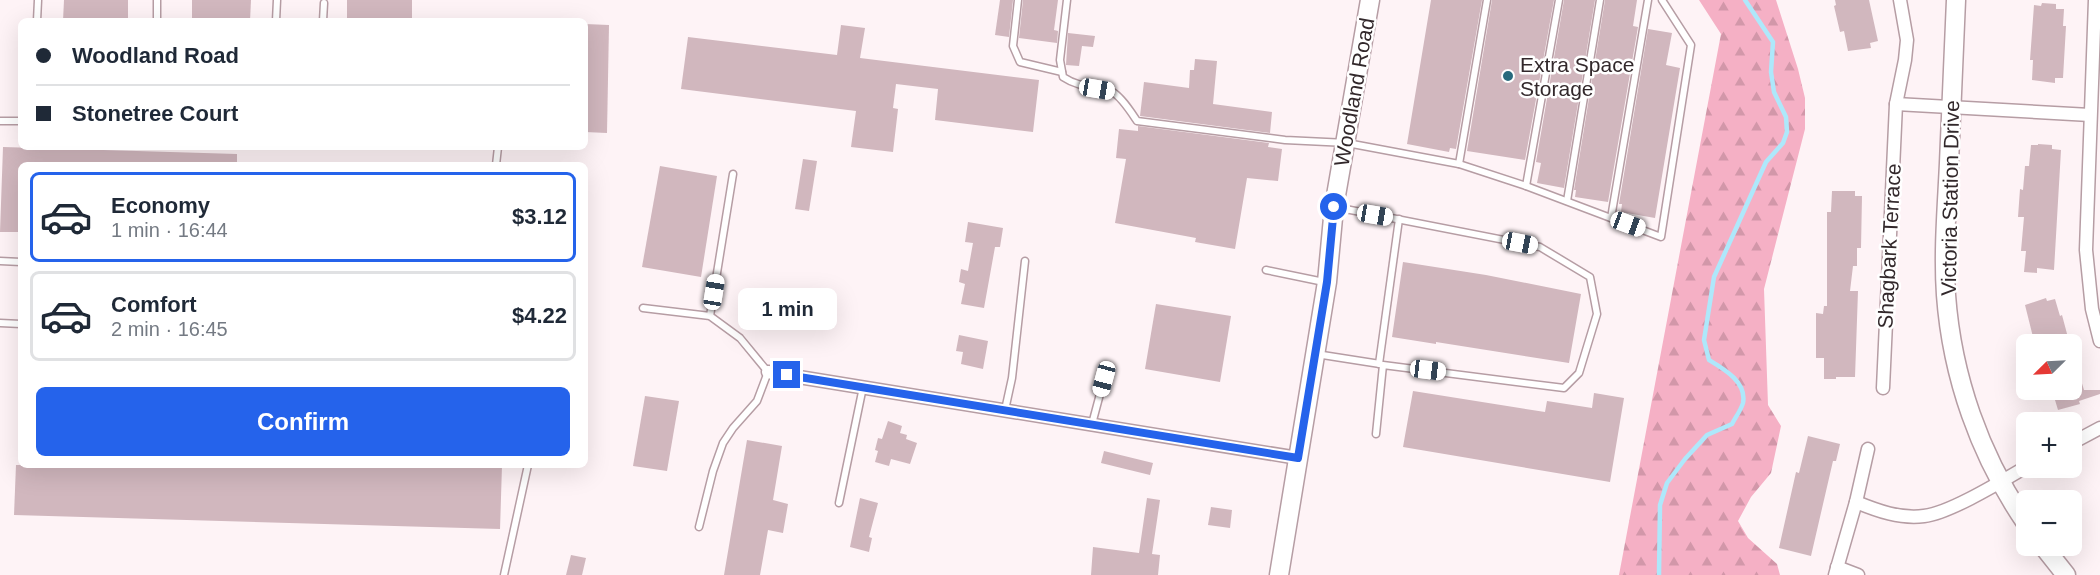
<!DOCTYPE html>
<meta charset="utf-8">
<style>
:root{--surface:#fff;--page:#f2f2f3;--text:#1f2937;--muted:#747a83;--line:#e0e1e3;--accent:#2563eb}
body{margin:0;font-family:Arial,sans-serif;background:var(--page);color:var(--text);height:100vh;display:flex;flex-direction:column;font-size:22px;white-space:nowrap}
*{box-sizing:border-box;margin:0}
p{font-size:20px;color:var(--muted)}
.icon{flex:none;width:33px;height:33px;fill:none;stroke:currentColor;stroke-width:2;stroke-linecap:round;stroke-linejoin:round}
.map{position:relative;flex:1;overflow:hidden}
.side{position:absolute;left:18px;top:162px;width:570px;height:306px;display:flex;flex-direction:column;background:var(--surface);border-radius:9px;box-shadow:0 6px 24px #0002}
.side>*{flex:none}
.banner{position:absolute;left:18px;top:18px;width:570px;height:132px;border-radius:9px;box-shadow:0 6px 24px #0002;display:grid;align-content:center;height:132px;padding:0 18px;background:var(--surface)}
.needle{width:39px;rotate:246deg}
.fabs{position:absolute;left:2016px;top:334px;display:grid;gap:12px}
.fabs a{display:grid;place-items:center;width:66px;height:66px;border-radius:9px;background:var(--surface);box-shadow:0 6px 24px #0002;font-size:30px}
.end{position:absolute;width:27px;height:27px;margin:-14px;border:8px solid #2563eb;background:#fff;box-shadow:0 0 0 3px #fff}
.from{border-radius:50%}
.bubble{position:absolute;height:42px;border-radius:9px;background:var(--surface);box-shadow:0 6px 24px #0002;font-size:20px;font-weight:800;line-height:42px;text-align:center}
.car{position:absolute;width:18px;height:36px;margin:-18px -9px;border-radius:8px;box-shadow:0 0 4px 2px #0007;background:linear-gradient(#fff 24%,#345 0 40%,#fff 0 76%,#345 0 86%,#fff 0)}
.banner b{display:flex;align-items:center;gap:21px;height:57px;font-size:22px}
.banner b+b{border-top:2px solid var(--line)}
.banner i{width:15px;height:15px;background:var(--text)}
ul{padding:10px 0 0;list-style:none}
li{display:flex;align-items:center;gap:18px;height:90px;margin:0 12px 9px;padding:0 6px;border:3px solid var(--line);border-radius:9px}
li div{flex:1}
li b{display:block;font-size:22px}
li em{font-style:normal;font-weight:800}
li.current{border-color:var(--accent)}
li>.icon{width:54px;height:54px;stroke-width:1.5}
.action{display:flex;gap:12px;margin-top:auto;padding:12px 18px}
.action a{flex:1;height:69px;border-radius:9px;background:var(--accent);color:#fff;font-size:24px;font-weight:800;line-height:69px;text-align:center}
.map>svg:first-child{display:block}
.forest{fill:url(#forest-firs)}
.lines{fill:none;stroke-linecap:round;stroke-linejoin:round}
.stream{stroke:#aee8fb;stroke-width:4.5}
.building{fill:#d1b7be}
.lane-casing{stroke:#b69da4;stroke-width:9}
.street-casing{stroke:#b69da4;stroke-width:15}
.secondary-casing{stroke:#b69da4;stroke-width:21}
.lane{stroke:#fff;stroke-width:6}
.street{stroke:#fff;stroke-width:12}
.secondary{stroke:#fff;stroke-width:18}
.route{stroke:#2563eb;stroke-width:8}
.poi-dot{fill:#286a7d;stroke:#fff;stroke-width:2}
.labels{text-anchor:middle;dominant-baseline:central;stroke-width:5;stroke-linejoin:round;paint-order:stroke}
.poi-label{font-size:21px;fill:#32282b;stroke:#fff;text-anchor:start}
.street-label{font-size:21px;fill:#32282b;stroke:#fff}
</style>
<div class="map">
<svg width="2100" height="575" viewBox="0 0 2100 575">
<defs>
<pattern id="forest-firs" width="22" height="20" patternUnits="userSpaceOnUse" patternTransform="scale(1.5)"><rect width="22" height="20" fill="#f5b0c5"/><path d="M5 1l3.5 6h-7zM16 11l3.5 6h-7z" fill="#d297a9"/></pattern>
</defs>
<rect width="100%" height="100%" fill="#fef3f6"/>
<!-- forest -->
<polygon class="forest" points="1699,0 1776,0 1798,69 1805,98 1805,129 1764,289 1768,405 1781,426 1771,473 1751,497 1738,521 1748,538 1777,564 1780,575 1619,575 1721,34"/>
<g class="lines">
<!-- stream -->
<path class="stream" d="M1659 575 1660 505 1667 483 1685 459 1707 435 1732 424C1735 418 1741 410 1743 403 1747 382 1724 369 1709 360L1704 340 1714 277 1766 162 1783 143 1787 132 1786 117 1774 92 1771 72 1773 42 1745 0"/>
</g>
<!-- building -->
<g class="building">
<polygon points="64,0 128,0 128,21 63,21"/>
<polygon points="192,0 251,0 250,21 192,21"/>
<rect x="347" y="0" width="65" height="21"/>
<polygon points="1000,0 1013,0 1009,37 995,35"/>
<polygon points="1023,0 1058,0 1054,30 1058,31 1057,43 1019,38"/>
<polygon points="1431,0 1482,0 1456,149 1450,148 1449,152 1407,144"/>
<polygon points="1492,0 1554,0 1525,160 1467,151"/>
<polygon points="1564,0 1595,0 1564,188 1537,183 1541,163 1536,162"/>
<polygon points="1605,0 1637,0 1633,26 1638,27 1608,202 1575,197 1576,190 1574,190"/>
<polygon points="1835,0 1869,0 1878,41 1870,43 1871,48 1848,51 1844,31 1840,32 1834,6 1836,5"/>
<polygon points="2042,3 2056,4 2056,9 2064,9 2063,26 2066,26 2063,78 2055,78 2055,83 2032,80 2033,60 2030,60 2034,5 2041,6"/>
<polygon points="585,24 609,25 607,133 585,132"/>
<polygon points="841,25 865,28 860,58 1039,80 1033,132 935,120 938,89 896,84 893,108 898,109 893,152 851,147 856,111 681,89 688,37 837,55"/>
<polygon points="1648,29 1672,33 1666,65 1680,68 1655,218 1621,212 1622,204 1619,204"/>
<polygon points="1068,33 1095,36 1093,47 1082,46 1079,66 1066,65"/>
<polygon points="1195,59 1217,61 1213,104 1272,112 1270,133 1140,116 1144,82 1189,88 1190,70 1194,70"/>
<polygon points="1138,126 1269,143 1268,147 1282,149 1278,181 1247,178 1235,249 1195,242 1196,238 1115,223 1126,159 1116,158 1119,129 1138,131"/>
<polygon points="2038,144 2052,145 2052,149 2061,150 2054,270 2037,268 2037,273 2024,272 2026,251 2021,251 2024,217 2018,217 2020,189 2023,190 2025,166 2029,166 2031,145 2038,145"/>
<polygon points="3,147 237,154 237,165 21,165 21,232 0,232"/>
<polygon points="803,159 817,161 809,211 795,209"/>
<polygon points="660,166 717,176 701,277 642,267"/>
<polygon points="1832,191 1855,191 1855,196 1862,196 1861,248 1857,248 1857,266 1853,266 1850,291 1858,291 1855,377 1836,377 1836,379 1824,379 1824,358 1816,358 1816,313 1823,314 1824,306 1827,306 1827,212 1831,212"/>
<polygon points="968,222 1003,228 1000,247 995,247 984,308 961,304 965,284 959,282 961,269 968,271 973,243 965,242"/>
<polygon points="1403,262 1486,275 1581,294 1569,363 1436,342 1436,344 1392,337"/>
<polygon points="2046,298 2047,301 2055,299 2060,316 2062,315 2070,345 2035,345 2025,305"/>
<polygon points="1156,304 1231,316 1220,382 1145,369"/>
<polygon points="959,335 988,341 983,369 961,364 963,352 956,351"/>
<polygon points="2072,360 2075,360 2084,390 2100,390 2100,394 2079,401 2080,404 2058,410 2052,390 2072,390"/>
<polygon points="1413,391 1545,412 1547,401 1592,408 1594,393 1624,398 1610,482 1403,447"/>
<polygon points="645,396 679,401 667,471 633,466"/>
<polygon points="888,421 902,426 900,433 907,435 906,439 917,443 910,464 891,459 889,466 875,462 878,451 875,450 878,438 882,439"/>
<polygon points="1808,436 1840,444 1836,461 1833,461 1811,556 1779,548 1796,472 1799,473"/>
<polygon points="747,440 782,446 773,500 788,504 783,533 768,530 760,575 724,575"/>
<polygon points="1104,451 1153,463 1150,475 1101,463"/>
<polygon points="16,465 502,465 500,529 14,515"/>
<polygon points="860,498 878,503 869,537 872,538 869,552 850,547"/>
<polygon points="1147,498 1160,500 1152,554 1160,555 1158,575 1091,575 1093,547 1139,553"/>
<polygon points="1211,507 1232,510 1230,528 1208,525"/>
<polygon points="571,555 586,558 582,575 566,575"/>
</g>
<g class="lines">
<defs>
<g id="lane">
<polyline points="1018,0 1013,46 1020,62 1062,72"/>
<path d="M1067 0 1060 60 1063 77C1081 89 1096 85 1111 91 1121 96 1131 112 1137 121L1285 140 1347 143 1459 164 1526 186 1661 237 1691 45 1662 0"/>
<polyline points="37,21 38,0"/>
<polyline points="157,21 157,0"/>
<polyline points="276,21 277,0"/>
<polyline points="323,21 324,3"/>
<polyline points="0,121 21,121"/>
<polyline points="1459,164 1487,0"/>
<polyline points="496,165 498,147"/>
<polyline points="1526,186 1559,0"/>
<polyline points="1567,201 1600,0"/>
<polyline points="1335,207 1540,247 1590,277 1597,314 1579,373 1564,388 1383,365 1376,434"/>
<polyline points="1611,218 1648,0"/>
<polyline points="0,261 21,262"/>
<polyline points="1266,270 1324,282"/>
<polyline points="643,308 710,316 740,338 768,372 757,401 733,428 723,443 713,471 699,527"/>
<polyline points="710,316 733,174"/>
<polyline points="0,323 21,324"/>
<polyline points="1316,354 1380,364"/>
<polyline points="1379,364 1399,219"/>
<polyline points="1005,410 1012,378 1025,261"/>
<polyline points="1092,424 1104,379"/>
<polyline points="839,503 863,387"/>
<polyline points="504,575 528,465"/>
</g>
<g id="street">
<polyline points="2095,0 2086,250 2092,309 2100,341"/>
<polyline points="1896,104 2090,115"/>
<polyline points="768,372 1298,458"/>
<polyline points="1883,388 1896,104 1905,60 1907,40 1900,0"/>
<polyline points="2072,443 2100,428"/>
<path d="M1856 502C1878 511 1900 519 1924 516 1950 513 2002 481 2026 467"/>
<polyline points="1837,567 1858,575"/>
<polyline points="1835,575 1856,502 1868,449"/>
</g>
<g id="secondary">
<path d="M1956 0C1954 54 1951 109 1949 163 1947 207 1943 251 1946 295 1952 377 1980 456 2026 523"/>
<polyline points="2043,546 2066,575"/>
<polyline points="1279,575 1327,282 1334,207 1370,0"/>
</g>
</defs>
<!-- lane casing -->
<use href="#lane" class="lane-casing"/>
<!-- street casing -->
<use href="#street" class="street-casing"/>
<!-- secondary casing -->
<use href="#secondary" class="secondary-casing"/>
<!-- lane -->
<use href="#lane" class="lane"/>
<!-- street -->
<use href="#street" class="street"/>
<!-- secondary -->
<use href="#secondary" class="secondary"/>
</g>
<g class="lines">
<!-- route -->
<polyline class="route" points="787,375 1298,458 1327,282 1334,207"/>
</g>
<!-- markers -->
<circle class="poi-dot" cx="1508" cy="76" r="6"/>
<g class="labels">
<!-- poi labels -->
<g class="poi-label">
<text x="1520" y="64">Extra Space<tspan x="1520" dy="24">Storage</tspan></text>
</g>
<!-- street labels -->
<g class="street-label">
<text transform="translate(1354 92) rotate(-80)">Woodland Road</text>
<text transform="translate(1950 198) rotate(-89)">Victoria Station Drive</text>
<text transform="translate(1889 246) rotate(-87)">Shagbark Terrace</text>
</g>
</g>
</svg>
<div class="fabs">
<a><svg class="needle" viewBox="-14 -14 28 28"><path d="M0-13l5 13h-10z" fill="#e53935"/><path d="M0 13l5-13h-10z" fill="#747a83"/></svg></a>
<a>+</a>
<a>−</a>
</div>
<i class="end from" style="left:1334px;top:207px"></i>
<i class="end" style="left:787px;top:375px"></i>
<div class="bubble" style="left:738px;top:288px;width:99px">1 min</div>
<i class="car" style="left:1097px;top:89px;rotate:100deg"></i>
<i class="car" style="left:1375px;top:215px;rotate:100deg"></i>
<i class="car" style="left:1628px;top:224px;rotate:110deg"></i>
<i class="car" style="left:1520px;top:243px;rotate:101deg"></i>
<i class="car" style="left:714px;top:292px;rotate:9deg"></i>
<i class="car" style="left:1428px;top:370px;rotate:97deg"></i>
<i class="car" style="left:1104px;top:379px;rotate:195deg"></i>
<div class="banner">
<b><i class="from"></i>Woodland Road</b>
<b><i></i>Stonetree Court</b>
</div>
<section class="side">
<ul>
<li class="current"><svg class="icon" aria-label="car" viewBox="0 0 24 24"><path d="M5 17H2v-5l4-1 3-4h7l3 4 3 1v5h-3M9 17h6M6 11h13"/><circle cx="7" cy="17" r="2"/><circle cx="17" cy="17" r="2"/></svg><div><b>Economy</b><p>1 min · 16:44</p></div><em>$3.12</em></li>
<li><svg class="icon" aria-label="car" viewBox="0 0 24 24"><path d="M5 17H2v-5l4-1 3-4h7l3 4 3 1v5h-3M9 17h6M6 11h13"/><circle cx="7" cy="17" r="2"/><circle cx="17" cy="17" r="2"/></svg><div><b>Comfort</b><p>2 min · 16:45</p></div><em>$4.22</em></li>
</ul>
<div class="action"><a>Confirm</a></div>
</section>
</div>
